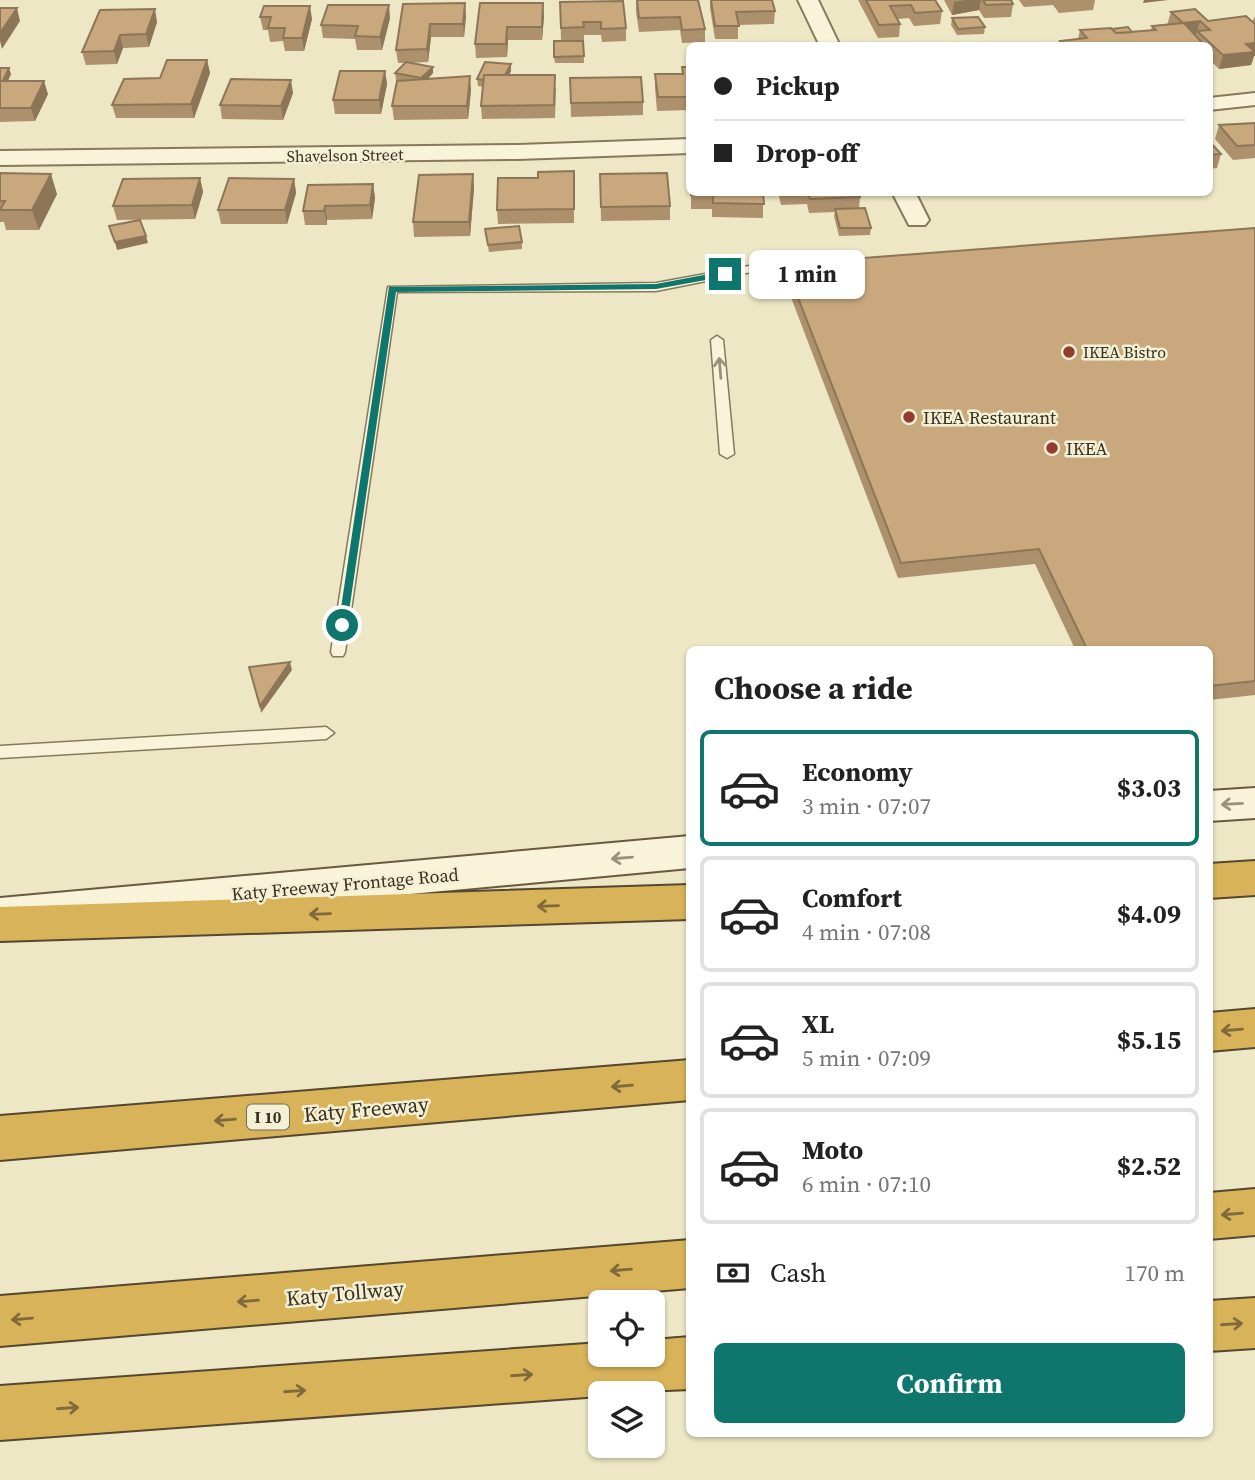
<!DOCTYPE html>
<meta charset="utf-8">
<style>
:root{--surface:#fff;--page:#f6f6f6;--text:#222;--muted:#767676;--line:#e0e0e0;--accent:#0f766e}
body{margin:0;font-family:"Source Serif 4",serif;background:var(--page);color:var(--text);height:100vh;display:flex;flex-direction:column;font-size:26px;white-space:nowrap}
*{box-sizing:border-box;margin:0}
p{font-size:23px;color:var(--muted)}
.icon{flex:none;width:38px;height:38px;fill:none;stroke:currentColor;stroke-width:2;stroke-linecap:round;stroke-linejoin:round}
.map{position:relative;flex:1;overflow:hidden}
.drawer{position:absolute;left:686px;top:646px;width:527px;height:791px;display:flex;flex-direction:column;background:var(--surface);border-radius:10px;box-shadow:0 2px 5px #0004}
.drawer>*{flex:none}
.hud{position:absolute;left:686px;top:42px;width:527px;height:154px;border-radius:10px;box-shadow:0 2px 5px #0004;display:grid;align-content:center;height:154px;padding:0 28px;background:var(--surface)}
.tools{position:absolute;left:588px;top:1290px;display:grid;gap:14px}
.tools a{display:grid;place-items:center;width:77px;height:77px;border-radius:10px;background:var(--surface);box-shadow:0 2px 5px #0004;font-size:35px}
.end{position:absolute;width:32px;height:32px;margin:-16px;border:9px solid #0f766e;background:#fff;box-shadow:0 0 0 4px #fff}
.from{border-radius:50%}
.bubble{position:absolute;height:49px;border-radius:10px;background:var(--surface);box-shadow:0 2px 5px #0004;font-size:23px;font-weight:700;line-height:49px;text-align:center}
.hud b{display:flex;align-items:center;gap:24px;height:66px;font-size:26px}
.hud b+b{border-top:2px solid var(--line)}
.hud i{width:18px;height:18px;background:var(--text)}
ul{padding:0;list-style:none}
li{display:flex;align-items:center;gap:21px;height:116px;margin:0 14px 10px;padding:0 14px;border:4px solid var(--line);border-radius:10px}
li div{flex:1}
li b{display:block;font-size:26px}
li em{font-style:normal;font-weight:700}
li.active{border-color:var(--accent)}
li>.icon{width:63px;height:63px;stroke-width:1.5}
h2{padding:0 28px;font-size:32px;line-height:84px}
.pay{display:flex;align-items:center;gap:18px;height:77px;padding:0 28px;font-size:26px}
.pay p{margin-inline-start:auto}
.cta{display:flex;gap:14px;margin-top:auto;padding:14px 28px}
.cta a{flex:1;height:80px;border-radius:10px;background:var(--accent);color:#fff;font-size:28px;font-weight:700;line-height:80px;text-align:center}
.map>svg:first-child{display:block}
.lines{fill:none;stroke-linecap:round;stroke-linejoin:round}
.lane-casing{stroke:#87795c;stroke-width:3}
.street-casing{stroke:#87795c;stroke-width:4}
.secondary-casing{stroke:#695a3f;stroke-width:4}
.highway-casing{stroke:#554730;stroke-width:4}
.lane{fill:#f8f3d9;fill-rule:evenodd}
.street{fill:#f8f3d9;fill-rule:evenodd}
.secondary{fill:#f8f3d9;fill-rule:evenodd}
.highway{fill:#d8b35a;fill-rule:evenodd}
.wall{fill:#ad906c}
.shaded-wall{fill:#8d7658}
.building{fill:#c9a87d;stroke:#8d7658;stroke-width:2}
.oneway{stroke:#98917c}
.oneway2{stroke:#806a3a}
.route{fill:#0f766e}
.poi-dot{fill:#943c2e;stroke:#f4f0d5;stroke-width:2.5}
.labels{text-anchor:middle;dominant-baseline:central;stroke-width:5;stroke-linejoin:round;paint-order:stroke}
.far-street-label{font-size:16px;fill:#382f1f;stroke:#f4f0d5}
.far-poi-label{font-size:16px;fill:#382f1f;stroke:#f4f0d5;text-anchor:start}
.shield{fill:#f4f0d5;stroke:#706956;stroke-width:2}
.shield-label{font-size:16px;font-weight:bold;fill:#382f1f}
.poi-label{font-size:18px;fill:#382f1f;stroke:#f4f0d5;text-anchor:start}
.street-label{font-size:18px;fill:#382f1f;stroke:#f4f0d5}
.near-street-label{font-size:21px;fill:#382f1f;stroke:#f4f0d5}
</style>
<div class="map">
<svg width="1255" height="1480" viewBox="0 0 1255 1480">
<rect width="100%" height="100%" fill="#ede7c5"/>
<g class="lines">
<defs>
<g id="lane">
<polygon points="806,261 810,262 810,266 771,268 656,291 397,292 345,652 343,656 333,656 331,652 388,287 656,283 771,262"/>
<polygon points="717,336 723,340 734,454 727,458 720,454 711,340"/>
<polygon points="326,727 334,733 326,739 0,758 0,746"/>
</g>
<g id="street">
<polygon points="798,0 818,0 840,46 820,46"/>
<polygon points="1255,93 1255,105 1209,110 1209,98"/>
<polygon points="690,139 690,153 518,159 0,165 0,151 518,145"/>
<polygon points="892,192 915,192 929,220 925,225 909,225"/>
</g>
<g id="secondary">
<polygon points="1255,788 1255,818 1209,821 1209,791"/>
<polygon points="690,836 690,868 0,932 0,898"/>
</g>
<g id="highway">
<polygon points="1255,861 1255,895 1209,898 1209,864"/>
<polygon points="690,885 690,919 0,941 0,907"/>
<polygon points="1255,1009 1255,1047 1209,1051 1209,1013"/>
<polygon points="690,1060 690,1100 0,1160 0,1116"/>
<polygon points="1255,1189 1255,1235 1209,1239 1209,1193"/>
<polygon points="690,1240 690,1288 0,1346 0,1296"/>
<polygon points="1255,1298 1255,1348 1209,1351 1209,1301"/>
<polygon points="690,1337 690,1389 600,1393 600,1396 0,1440 0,1386 600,1343 600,1354 653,1354 653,1340"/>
</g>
</defs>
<!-- lane casing -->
<use href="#lane" class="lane-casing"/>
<!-- street casing -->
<use href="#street" class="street-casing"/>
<!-- secondary casing -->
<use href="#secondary" class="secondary-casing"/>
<!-- highway casing -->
<use href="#highway" class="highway-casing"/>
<!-- lane -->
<use href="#lane" class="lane"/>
<!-- street -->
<use href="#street" class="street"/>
<!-- secondary -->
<use href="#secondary" class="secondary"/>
<!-- highway -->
<use href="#highway" class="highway"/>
</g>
<!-- wall -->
<g class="wall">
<polygon points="636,0 698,0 705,29 705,42 682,43 680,30 639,32 636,12"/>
<polygon points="710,0 772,0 775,11 774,24 738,25 738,39 715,39 710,8"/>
<polygon points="858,0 935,0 942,11 940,24 914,26 909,18 897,19 900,24 899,37 878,38"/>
<polygon points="944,0 1011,0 1013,4 1011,17 984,18 979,10 952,15"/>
<polygon points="1019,0 1095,0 1093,10 1059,13 1053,5 1024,7"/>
<polygon points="560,2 626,28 626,41 602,42 601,35 584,35 584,41 561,41"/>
<polygon points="480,3 544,16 542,40 508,40 507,57 476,58 475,44"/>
<polygon points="403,4 466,16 464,37 431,37 428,62 409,63 433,67 433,73 428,79 471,90 468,119 394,120 392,106 398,81 396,80 395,73 406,63 398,63 396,50"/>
<polygon points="100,10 157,22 149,47 123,48 117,64 86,65 82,52"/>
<polygon points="1171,12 1208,21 1252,22 1255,16 1255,56 1254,56 1251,65 1219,69 1209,59 1209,46 1059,46 1060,41 1078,39 1080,30 1112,29 1132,32 1151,30 1152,26 1167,25"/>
<polygon points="260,17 312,19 304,51 285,51 283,41 270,42 268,30 263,30"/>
<polygon points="390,18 382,50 357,50 355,39 323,38 321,25"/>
<polygon points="952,18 985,27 984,34 957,35 951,25"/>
<polygon points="583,41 584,63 555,63 554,57"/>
<polygon points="207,60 210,73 194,118 116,118 112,105 160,78"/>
<polygon points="511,64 511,71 509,75 556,88 555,118 482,119 481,106 483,87 478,86 477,79"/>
<polygon points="682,67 690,67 690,110 657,111 655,88 655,74 682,74"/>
<polygon points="0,68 11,74 8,81 48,94 35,121 0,122"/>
<polygon points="385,71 387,84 381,114 335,114 333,100"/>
<polygon points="570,78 643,102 643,115 571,117"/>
<polygon points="293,93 283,120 222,119 220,105"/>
<polygon points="1255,123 1255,158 1233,160 1215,139 1219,125"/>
<polygon points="1209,141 1221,154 1217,168 1209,169"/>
<polygon points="574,171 574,223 498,224 497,210 538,178"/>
<polygon points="0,173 57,194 39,230 6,230 4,222 0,222"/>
<polygon points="473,174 474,188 470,236 414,237 413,222"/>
<polygon points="600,174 670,206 670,220 601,221"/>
<polygon points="200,178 203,192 195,219 117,220 113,206"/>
<polygon points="294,179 296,193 287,224 221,224 218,210"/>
<polygon points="373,184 375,198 372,219 327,220 327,225 305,225 303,211"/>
<polygon points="691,192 763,192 763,218 712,217 712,209 691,209"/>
<polygon points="778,192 859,192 860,197 859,208 871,228 870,235 839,236 834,216 835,212 809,213 807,204 781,205"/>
<polygon points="1111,192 1142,192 1142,194 1113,196"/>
<polygon points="1255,228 1255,695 1209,700 1209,649 1075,649 1035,564 898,578 784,279 785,264"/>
<polygon points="485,229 522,242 522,249 489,252"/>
</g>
<!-- shaded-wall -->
<g class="shaded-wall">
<polygon points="965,0 981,0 979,10 952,15 954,2"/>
<polygon points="1144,0 1168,0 1143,3"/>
<polygon points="465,3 466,16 464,37 463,24"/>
<polygon points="543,3 544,16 542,40 542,27"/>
<polygon points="389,5 390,18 382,50 380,37"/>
<polygon points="310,6 312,19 304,51 302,38"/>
<polygon points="17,8 20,21 2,49 0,41 0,33"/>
<polygon points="155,9 157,22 149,47 146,34"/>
<polygon points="1200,21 1196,34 1179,36 1183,23"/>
<polygon points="430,24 431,37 428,62 427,49"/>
<polygon points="507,27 508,40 507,57 506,44"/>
<polygon points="120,35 123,48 117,64 114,51"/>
<polygon points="1255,43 1255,56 1254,56 1251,65 1219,69 1223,55 1246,44"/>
<polygon points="207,60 210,73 194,118 191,104"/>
<polygon points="511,64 511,71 503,88 502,81"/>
<polygon points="433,67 433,73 422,85 421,78"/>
<polygon points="9,68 11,74 4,89 2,82"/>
<polygon points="385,71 387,84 381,114 379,100"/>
<polygon points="470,76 471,90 468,119 467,106"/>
<polygon points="291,80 293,93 283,120 281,106"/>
<polygon points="44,81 48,94 35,121 31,108"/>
<polygon points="51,174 57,194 39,230 32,210"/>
<polygon points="473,174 474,188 470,236 469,222"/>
<polygon points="200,178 203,192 195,219 192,205"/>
<polygon points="294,179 296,193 287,224 285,210"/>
<polygon points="373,184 375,198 372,219 370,205"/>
<polygon points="325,206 327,220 327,225 324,211"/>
<polygon points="146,236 148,243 117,250 115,242"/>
<polygon points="290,662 292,670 261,713 260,706"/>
</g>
<!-- building -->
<g class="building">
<polygon points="637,0 698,0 705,29 682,30 680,17 639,18"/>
<polygon points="711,0 772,0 775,11 736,12 739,26 715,26"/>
<polygon points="866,0 935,0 942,11 915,13 911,5 890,6 900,24 879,25"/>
<polygon points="983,0 1011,0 1013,4 986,5"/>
<polygon points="623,1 626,28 601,29 601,22 583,22 584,27 561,28 560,2"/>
<polygon points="465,3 463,24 430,24 427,49 396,50 403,4"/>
<polygon points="480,3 543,3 542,27 507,27 506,44 475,44"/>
<polygon points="328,5 389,5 380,37 355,36 358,26 321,25"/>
<polygon points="264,6 310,6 302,38 283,38 285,28 268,28 271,17 260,17"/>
<polygon points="0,8 17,8 0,33"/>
<polygon points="155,9 146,34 120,35 114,51 82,52 100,10"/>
<polygon points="1195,9 1208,21 1246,16 1255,24 1255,43 1246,44 1255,52 1223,55 1197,31 1210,30 1200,21 1183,23 1171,12"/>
<polygon points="978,17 985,27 958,29 952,18"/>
<polygon points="1184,23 1205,46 1064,46 1060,41 1087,38 1080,30 1111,28 1116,33 1156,30 1152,26"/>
<polygon points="1128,27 1132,32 1116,33 1112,29"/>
<polygon points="554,41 583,41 584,56 554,57"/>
<polygon points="910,43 911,46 881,45"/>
<polygon points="167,60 207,60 191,104 112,105 124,79 160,78"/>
<polygon points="406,62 433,67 421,78 395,73"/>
<polygon points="485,62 511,64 505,75 484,75 484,80 477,79"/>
<polygon points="682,67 690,67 690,97 658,97 655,74 683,74"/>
<polygon points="0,68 9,68 3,81 0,81"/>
<polygon points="340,71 385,71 379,100 333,100"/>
<polygon points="484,75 555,75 554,105 481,106"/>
<polygon points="470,76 467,106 392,106 397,81"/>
<polygon points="641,77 643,102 571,103 570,78"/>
<polygon points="231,79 291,80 281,106 220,105"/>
<polygon points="0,81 44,81 31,108 0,108"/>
<polygon points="1255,123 1255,145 1237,146 1219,125"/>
<polygon points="1209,141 1221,154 1209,155"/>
<polygon points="574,171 574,209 497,210 498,178 538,178 538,172"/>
<polygon points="0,173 51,174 32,210 0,210 5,201 0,201"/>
<polygon points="667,173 670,206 601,207 600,174"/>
<polygon points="473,174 469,222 413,222 419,175"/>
<polygon points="200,178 192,205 113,206 123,179"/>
<polygon points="229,178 294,179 285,210 218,210"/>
<polygon points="373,184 370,205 325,206 324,211 303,211 308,185"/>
<polygon points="691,192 763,192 764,204 713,203 713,195 691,195"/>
<polygon points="808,192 859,192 860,197 810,199"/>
<polygon points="865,208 871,228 840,228 835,209"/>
<polygon points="140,220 146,236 115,242 109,226"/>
<polygon points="519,226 522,242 488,245 485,229"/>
<polygon points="1255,228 1255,681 1209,686 1209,649 1087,649 1039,549 901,563 785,264"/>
<polygon points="290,662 260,706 249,667"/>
</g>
<!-- one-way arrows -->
<defs><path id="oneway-shaft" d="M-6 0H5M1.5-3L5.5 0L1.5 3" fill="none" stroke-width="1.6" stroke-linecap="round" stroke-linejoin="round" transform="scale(1.75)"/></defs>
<g class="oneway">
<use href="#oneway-shaft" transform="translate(720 368) rotate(-95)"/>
<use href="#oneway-shaft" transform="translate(1232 804) rotate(177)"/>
<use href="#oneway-shaft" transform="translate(622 858) rotate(175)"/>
</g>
<g class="oneway2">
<use href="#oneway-shaft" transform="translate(548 906) rotate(178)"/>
<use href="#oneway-shaft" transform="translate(320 914) rotate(178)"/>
<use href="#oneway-shaft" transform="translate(1232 1030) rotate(175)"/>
<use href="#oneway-shaft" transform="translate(622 1086) rotate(175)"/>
<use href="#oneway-shaft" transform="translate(225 1120) rotate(175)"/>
<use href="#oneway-shaft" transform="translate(1232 1214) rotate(175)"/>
<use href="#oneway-shaft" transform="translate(621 1270) rotate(175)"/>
<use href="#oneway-shaft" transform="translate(248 1301) rotate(175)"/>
<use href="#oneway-shaft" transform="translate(22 1319) rotate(175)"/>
<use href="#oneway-shaft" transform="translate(1232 1324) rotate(-4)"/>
<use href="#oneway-shaft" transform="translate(522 1375) rotate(-4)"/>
<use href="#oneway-shaft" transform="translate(295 1391) rotate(-4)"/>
<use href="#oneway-shaft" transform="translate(68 1408) rotate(-4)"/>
</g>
<!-- route -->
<polygon class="route" points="725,271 728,276 656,289 396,292 347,625 338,628 389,287 656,284"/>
<!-- markers -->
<g class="poi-dot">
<circle cx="1069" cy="352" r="7"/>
<circle cx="909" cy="417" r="7"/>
<circle cx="1052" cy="448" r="7"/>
</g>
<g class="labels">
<!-- far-street labels -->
<g class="far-street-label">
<text transform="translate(345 155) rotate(-1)">Shavelson Street</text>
</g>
<!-- far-poi labels -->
<g class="far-poi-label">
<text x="1083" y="352">IKEA Bistro</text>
</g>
<!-- shield labels -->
<rect class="shield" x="247" y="1104.5" width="42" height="25" rx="5"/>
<g class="shield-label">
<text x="268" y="1117">I 10</text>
</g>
<!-- poi labels -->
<g class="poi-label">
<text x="923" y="417">IKEA Restaurant</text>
<text x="1066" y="448">IKEA</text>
</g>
<!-- street labels -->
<g class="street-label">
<text transform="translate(345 884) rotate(-5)">Katy Freeway Frontage Road</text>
</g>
<!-- near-street labels -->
<g class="near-street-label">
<text transform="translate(366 1109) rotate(-5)">Katy Freeway</text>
<text transform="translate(345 1293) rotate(-5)">Katy Tollway</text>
</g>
</g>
</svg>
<div class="tools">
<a><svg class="icon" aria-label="locate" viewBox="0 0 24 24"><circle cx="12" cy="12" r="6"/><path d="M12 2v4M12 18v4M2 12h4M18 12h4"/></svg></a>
<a><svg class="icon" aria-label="layers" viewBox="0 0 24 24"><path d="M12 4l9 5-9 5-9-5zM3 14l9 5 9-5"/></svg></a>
</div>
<i class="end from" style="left:342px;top:625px"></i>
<i class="end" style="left:725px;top:274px"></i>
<div class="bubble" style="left:749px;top:250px;width:116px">1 min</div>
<div class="hud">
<b><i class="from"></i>Pickup</b>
<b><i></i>Drop-off</b>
</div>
<section class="drawer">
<h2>Choose a ride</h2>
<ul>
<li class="active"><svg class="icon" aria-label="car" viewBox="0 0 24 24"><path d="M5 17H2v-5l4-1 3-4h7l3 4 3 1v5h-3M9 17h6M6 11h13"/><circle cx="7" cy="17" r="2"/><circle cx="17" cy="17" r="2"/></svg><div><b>Economy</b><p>3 min · 07:07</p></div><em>$3.03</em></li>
<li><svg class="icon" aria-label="car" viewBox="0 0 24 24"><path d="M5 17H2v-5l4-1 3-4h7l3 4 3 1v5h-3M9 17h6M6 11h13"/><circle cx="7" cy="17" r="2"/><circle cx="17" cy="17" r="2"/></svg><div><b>Comfort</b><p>4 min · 07:08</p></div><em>$4.09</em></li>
<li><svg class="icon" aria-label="car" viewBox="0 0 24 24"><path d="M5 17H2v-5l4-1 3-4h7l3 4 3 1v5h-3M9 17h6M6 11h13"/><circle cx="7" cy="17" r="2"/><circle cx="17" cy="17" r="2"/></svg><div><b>XL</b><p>5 min · 07:09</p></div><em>$5.15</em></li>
<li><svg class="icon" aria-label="car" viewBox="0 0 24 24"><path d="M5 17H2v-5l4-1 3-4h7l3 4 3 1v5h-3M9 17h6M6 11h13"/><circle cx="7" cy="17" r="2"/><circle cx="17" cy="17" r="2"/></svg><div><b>Moto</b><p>6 min · 07:10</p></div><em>$2.52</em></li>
</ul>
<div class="pay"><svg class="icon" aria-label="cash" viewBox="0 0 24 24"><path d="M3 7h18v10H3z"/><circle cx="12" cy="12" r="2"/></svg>Cash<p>170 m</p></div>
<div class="cta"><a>Confirm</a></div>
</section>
</div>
